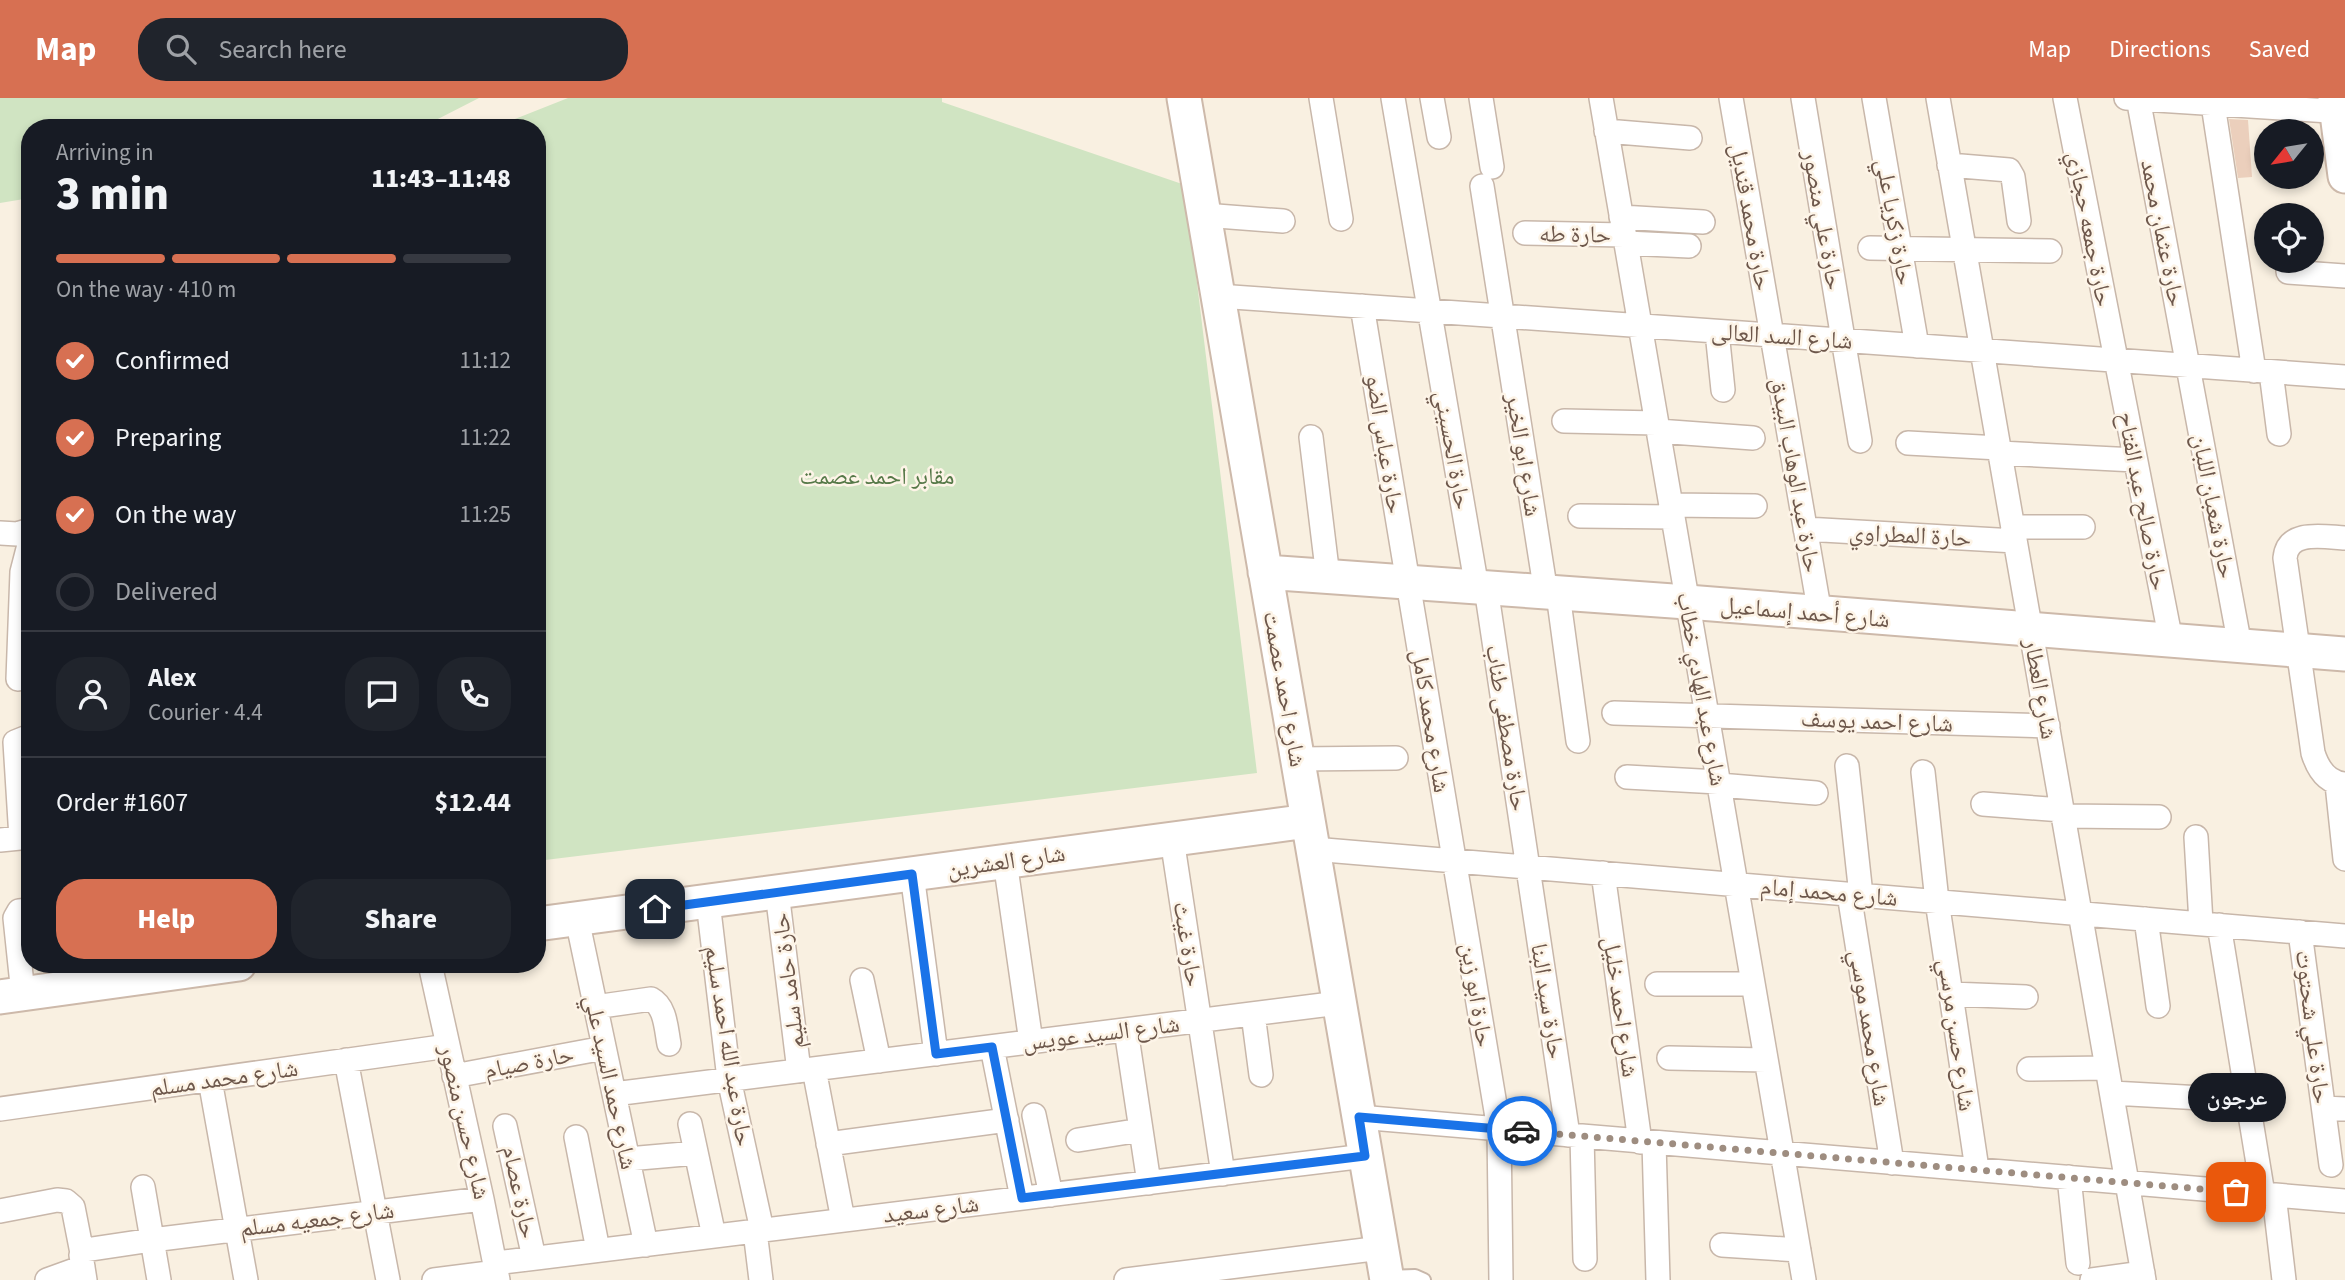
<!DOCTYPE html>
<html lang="en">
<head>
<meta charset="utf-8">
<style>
	:root { --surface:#171b24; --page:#20242c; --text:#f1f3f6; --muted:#9ea1a6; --line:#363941; --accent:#d77052 }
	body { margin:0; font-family:"Source Sans 3","Noto Naskh Arabic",sans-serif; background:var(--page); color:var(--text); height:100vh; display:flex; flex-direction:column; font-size:26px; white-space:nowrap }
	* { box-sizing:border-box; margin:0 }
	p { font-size:23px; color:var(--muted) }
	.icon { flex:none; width:38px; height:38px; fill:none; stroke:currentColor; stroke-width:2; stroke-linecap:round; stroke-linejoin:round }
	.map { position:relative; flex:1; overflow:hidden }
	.panel { position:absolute; left:21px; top:21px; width:525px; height:854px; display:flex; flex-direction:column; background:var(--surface); border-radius:28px; box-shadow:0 4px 10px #0003 }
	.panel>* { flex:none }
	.needle { width:46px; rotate:240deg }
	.tools { position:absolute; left:2254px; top:21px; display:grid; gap:14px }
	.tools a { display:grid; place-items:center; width:70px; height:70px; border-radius:50%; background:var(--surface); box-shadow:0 4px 10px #0003; font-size:35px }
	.pin { position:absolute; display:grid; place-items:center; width:60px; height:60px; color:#fff; margin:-30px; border-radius:14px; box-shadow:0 4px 10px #0006 }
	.courier { position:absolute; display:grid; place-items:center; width:70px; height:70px; margin:-35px; border:5px solid #1a73e8; border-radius:50%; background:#fff; color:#222; box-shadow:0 2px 9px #0007 }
	.bubble { position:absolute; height:49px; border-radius:24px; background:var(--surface); box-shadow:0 4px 10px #0003; font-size:23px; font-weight:800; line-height:49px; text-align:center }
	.headline em { font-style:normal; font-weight:800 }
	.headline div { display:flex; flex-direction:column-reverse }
	.headline { display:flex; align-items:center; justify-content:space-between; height:119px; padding:0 35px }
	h1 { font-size:46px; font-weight:800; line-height:52px }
	.bar { display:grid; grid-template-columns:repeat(4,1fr); gap:10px 7px; align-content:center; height:84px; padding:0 35px }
	.bar i { height:9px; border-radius:5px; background:var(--line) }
	.bar .selected { background:var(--accent) }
	.bar p { grid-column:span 4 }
	.line { display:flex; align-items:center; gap:18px; padding:0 35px; border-top:2px solid var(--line) }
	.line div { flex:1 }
	.round { display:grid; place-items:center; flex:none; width:74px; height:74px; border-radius:28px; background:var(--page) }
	ol { padding:0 35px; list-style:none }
	li { display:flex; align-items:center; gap:21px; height:77px }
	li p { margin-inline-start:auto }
	li .icon { padding:7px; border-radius:50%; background:var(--accent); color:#fff; stroke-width:4 }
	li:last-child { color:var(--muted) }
	li i { width:38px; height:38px; border:4px solid var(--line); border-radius:50% }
	.button { display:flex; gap:14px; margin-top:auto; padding:14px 35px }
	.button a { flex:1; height:80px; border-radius:28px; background:var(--accent); color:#fff; font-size:28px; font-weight:800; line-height:80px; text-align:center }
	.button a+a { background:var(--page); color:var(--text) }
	header { display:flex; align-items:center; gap:42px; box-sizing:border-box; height:98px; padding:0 35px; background:var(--accent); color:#fff }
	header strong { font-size:33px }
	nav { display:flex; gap:38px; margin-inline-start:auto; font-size:24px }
	.search { width:490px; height:63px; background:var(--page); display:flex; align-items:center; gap:18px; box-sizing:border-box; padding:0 24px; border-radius:28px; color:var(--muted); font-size:26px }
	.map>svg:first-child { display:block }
	.green { fill:#d0e4c2 }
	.building { fill:#ebcfbc }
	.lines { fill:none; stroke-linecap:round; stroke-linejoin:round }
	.lane-casing { stroke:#c8b7aa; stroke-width:16 }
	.street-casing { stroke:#c8b7aa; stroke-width:26 }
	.secondary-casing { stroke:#cdb9aa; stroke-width:37 }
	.lane { stroke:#fff; stroke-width:12 }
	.street { stroke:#fff; stroke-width:23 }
	.secondary { stroke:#fff; stroke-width:33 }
	.done { stroke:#9e8d80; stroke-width:7; stroke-dasharray:0 12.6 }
	.route { stroke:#1a73e8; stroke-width:9 }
	.labels { text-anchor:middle; stroke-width:5; stroke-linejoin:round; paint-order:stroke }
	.street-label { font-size:24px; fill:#6d574b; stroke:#fdf4e7 }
	.park-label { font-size:24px; fill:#557847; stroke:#fdf4e7 }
</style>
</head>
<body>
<header>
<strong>Map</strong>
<div class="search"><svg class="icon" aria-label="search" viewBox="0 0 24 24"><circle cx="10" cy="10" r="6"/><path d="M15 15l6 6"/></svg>Search here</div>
<nav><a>Map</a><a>Directions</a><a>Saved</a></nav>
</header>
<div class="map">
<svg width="2345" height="1182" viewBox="0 0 2345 1182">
	<rect width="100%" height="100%" fill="#f9f0e1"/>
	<path class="green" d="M0 0H479L434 23 405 30H30V100L0 105Z
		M568 0H942V4L1185 87 1257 675 537 763V30H492Z"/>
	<path class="building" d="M2229 21 2248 22 2252 79 2238 80Z"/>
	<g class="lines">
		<defs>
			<path id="lane" d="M1386 1179 1415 1178 1424 1182"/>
			<path id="street" d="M1321 0 1341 121
				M1393 0 1477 490
				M1432 0 1439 39
				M1481 0 1492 69
				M1601 0 1804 1182
				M1731 0 1820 516
				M1803 0 1860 343
				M1874 0 1917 248
				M1938 0 2144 1182
				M2065 0 2171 543
				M2126 0 2345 14
				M2138 0 2240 548
				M2212 0 2254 273
				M1606 33 1690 40
				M1949 67 2009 72 2013 79 2019 123
				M1482 88 1546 495
				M1204 117 1283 123
				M1621 119 1703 124
				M1525 135 1624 137
				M1626 145 1689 148
				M1870 150 2050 153
				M2288 174 2345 178
				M1218 198C1594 224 1969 251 2345 279
				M1362 208 1499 1031 1501 1182
				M1717 234 1723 292
				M2271 274 2279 336
				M1564 323 1656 325
				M1658 333 1753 340
				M1311 339 1328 479
				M1908 345 1999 350
				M2000 355 2135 362
				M1671 407 1755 408
				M1580 418 1673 419
				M2013 429H2083
				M1805 431 2015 443
				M0 435 17 436 30 432
				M2345 440C2324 439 2288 431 2285 460L2313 655C2318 671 2327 685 2345 686
				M1486 490 1568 1037
				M1558 496 1578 643
				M18 581 22 474 30 443
				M1614 615 2048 628
				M1297 661 1396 660
				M1847 668 1861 797
				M1923 674 1937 803 1977 1071
				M1627 679 1718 684
				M2337 686 2345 761
				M1719 687 1816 695
				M1983 706 2062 712
				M2063 718 2159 719
				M2196 739 2201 825
				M21 740 15 644 30 638
				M1172 741 1223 1076
				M0 742 30 739
				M1313 751 2345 838
				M1005 763 1031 944
				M1603 775 1640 1044
				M912 776 936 956
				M777 794 799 973
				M1849 796 1892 1065
				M708 804 729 981 762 1132
				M577 821 646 1147
				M2146 821 2158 908
				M2219 827 2263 1096
				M2300 834 2331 1067
				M430 866 482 1101 498 1182
				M862 882 879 963
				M1657 886H1753
				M23 896 15 820 19 813 30 812
				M1951 896 2026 899
				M595 909 651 901C666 909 666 931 669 946
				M1253 916 1261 977
				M1126 932 1149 1085
				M992 949 1022 1100
				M1669 960 1766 962
				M346 962 388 1182
				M814 971 843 1122
				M2029 971 2107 970
				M454 978 604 950
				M210 982 246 1182
				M2112 995 2202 1000
				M614 996 1339 905
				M2324 1010 2345 1011
				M0 1011 448 948
				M1034 1017 1051 1097
				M1359 1019 2345 1103
				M690 1026 714 1138
				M505 1028 534 1160
				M1582 1038 1585 1161
				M576 1039 598 1152
				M1078 1042 1141 1032
				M1654 1045 1658 1182
				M828 1046 1007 1022
				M628 1061 696 1055
				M2069 1079 2078 1165
				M143 1089 159 1182
				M2274 1097 2284 1182
				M0 1113 57 1102 66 1103 73 1109 82 1155
				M755 1133 761 1182
				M1722 1147 1799 1152
				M496 1165 1365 1058
				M47 1182 83 1169
				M85 1182 81 1157 85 1152 152 1142 482 1101
				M434 1182 497 1174
				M1126 1182 1381 1150
				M2092 1182 2143 1175"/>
			<path id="secondary" d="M1184 0 1387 1182
				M2335 0 2345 78
				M1265 474 1687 504 2345 556
				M537 826 1308 723
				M0 899 239 866"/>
		</defs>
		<use href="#lane" class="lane-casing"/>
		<use href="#street" class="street-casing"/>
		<use href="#secondary" class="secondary-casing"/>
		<use href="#lane" class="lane"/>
		<use href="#street" class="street"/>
		<use href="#secondary" class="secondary"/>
	</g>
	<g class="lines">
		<path class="done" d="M1522 1033 2236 1094"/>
		<path class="route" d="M655 811 912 776 936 956 992 949 1022 1100 1365 1058 1359 1019 1522 1033"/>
	</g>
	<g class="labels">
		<g class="street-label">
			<text transform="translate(1751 119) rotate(80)" y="8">حارة محمد قنديل</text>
			<text transform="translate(1823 122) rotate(80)" y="8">حارة علي منصور</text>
			<text transform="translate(1895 124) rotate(80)" y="8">حارة زكريا علي</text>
			<text transform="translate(2090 131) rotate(79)" y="8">حارة جمعه حجازي</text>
			<text transform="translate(2163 135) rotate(79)" y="8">حارة عثمان محمد</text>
			<text transform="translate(1575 136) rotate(1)" y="8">حارة طه</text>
			<text transform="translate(1782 238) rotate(4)" y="8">شارع السد العالى</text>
			<text transform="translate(1385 346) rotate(81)" y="8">حارة عباس الضو</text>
			<text transform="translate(1453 352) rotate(80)" y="8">حارة الحسيني</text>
			<text transform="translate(1524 357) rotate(81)" y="8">شارع ابو الخير</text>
			<text transform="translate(1796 377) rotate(80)" y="8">حارة عبد الوهاب البيدق</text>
			<text transform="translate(2143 403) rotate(79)" y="8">حارة صالح عبد الفتاح</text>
			<text transform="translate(2214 408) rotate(79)" y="8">حارة شعبان اللبان</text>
			<text transform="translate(1910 437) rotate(3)" y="8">حارة المطراوي</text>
			<text transform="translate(1805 514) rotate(5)" y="8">شارع أحمد إسماعيل</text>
			<text transform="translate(1285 591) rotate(80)" y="8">شارع احمد عصمت</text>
			<text transform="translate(1702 591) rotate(80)" y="8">شارع عبد الهادي خطاب</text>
			<text transform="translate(2041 591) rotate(80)" y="8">شارع العطار</text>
			<text transform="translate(1431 623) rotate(81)" y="8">شارع محمد كامل</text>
			<text transform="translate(1877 623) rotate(2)" y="8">شارع احمد يوسف</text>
			<text transform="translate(1507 630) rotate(81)" y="8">حارة مصطفى طناب</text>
			<text transform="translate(1006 763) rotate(-8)" y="8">شارع العشرين</text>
			<text transform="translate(1829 794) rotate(5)" y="8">شارع محمد إمام</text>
			<text transform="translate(1188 846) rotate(81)" y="8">حارة غيث</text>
			<text transform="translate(788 883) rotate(-97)" y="8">حارة حامد سليم</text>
			<text transform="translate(1477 897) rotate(81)" y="8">حارة ابو زين</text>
			<text transform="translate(1548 903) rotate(81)" y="8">حارة سيد البنا</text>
			<text transform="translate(1621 909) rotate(82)" y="8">شارع احمد خليل</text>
			<text transform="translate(2313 929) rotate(83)" y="8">حارة علي شحتوت</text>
			<text transform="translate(1870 930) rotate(81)" y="8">شارع محمد موسي</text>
			<text transform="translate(1101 935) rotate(-7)" y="8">شارع السيد عويس</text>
			<text transform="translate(1957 937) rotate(82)" y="8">شارع حسن مرسي</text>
			<text transform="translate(729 948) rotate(81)" y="8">حارة عبد الله احمد سليم</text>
			<text transform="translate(529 964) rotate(-11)" y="8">حارة صيام</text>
			<text transform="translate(224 980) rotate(-8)" y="8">شارع محمد مسلم</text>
			<text transform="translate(611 984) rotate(78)" y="8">شارع حمد السيد علي</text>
			<text transform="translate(465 1024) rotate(77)" y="8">شارع حسن منصور</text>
			<text transform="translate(520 1094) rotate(78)" y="8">حارة عصام</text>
			<text transform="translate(931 1111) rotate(-7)" y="8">شارع سعيد</text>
			<text transform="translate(317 1121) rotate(-7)" y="8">شارع جمعيه مسلم</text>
		</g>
		<g class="park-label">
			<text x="877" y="386">مقابر احمد عصمت</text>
		</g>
	</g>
</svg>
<div class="tools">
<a><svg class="needle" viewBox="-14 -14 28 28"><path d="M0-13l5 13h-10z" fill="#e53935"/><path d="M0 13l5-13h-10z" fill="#9ea1a6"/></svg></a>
<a><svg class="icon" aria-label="locate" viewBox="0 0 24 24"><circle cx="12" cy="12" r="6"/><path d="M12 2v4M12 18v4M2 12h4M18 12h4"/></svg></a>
</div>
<div class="pin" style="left:2236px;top:1094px;background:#ea580c"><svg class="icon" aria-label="bag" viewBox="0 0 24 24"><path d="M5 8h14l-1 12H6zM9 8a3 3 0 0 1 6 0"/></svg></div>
<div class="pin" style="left:655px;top:811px;background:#1f2937"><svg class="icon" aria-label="home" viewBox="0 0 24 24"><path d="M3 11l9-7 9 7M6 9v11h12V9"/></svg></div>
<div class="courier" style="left:1522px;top:1033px"><svg class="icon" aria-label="car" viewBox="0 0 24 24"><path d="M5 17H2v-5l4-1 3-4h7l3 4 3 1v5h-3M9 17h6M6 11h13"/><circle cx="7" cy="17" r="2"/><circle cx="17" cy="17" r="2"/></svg></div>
<div class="bubble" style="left:2188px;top:975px;width:98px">عرجون</div>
<section class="panel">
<div class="headline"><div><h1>3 min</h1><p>Arriving in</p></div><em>11:43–11:48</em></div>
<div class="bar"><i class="selected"></i><i class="selected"></i><i class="selected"></i><i></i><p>On the way · 410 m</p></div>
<ol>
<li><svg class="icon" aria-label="check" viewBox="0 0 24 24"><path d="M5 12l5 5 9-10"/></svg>Confirmed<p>11:12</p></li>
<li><svg class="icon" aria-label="check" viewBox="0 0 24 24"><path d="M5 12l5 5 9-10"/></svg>Preparing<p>11:22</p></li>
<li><svg class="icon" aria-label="check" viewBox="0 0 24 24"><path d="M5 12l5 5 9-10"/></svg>On the way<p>11:25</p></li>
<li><i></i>Delivered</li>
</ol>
<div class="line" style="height:126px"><a class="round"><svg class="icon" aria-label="person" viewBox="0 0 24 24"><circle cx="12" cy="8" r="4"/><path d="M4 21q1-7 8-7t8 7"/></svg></a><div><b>Alex</b><p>Courier · 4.4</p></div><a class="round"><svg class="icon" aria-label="chat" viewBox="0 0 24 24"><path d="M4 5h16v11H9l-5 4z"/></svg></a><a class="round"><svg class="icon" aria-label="phone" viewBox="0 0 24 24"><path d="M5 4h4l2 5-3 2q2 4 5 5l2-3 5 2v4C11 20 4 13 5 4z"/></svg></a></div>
<div class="line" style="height:91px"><div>Order #1607</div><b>$12.44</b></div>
<div class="button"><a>Help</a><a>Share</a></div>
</section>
</div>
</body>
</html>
